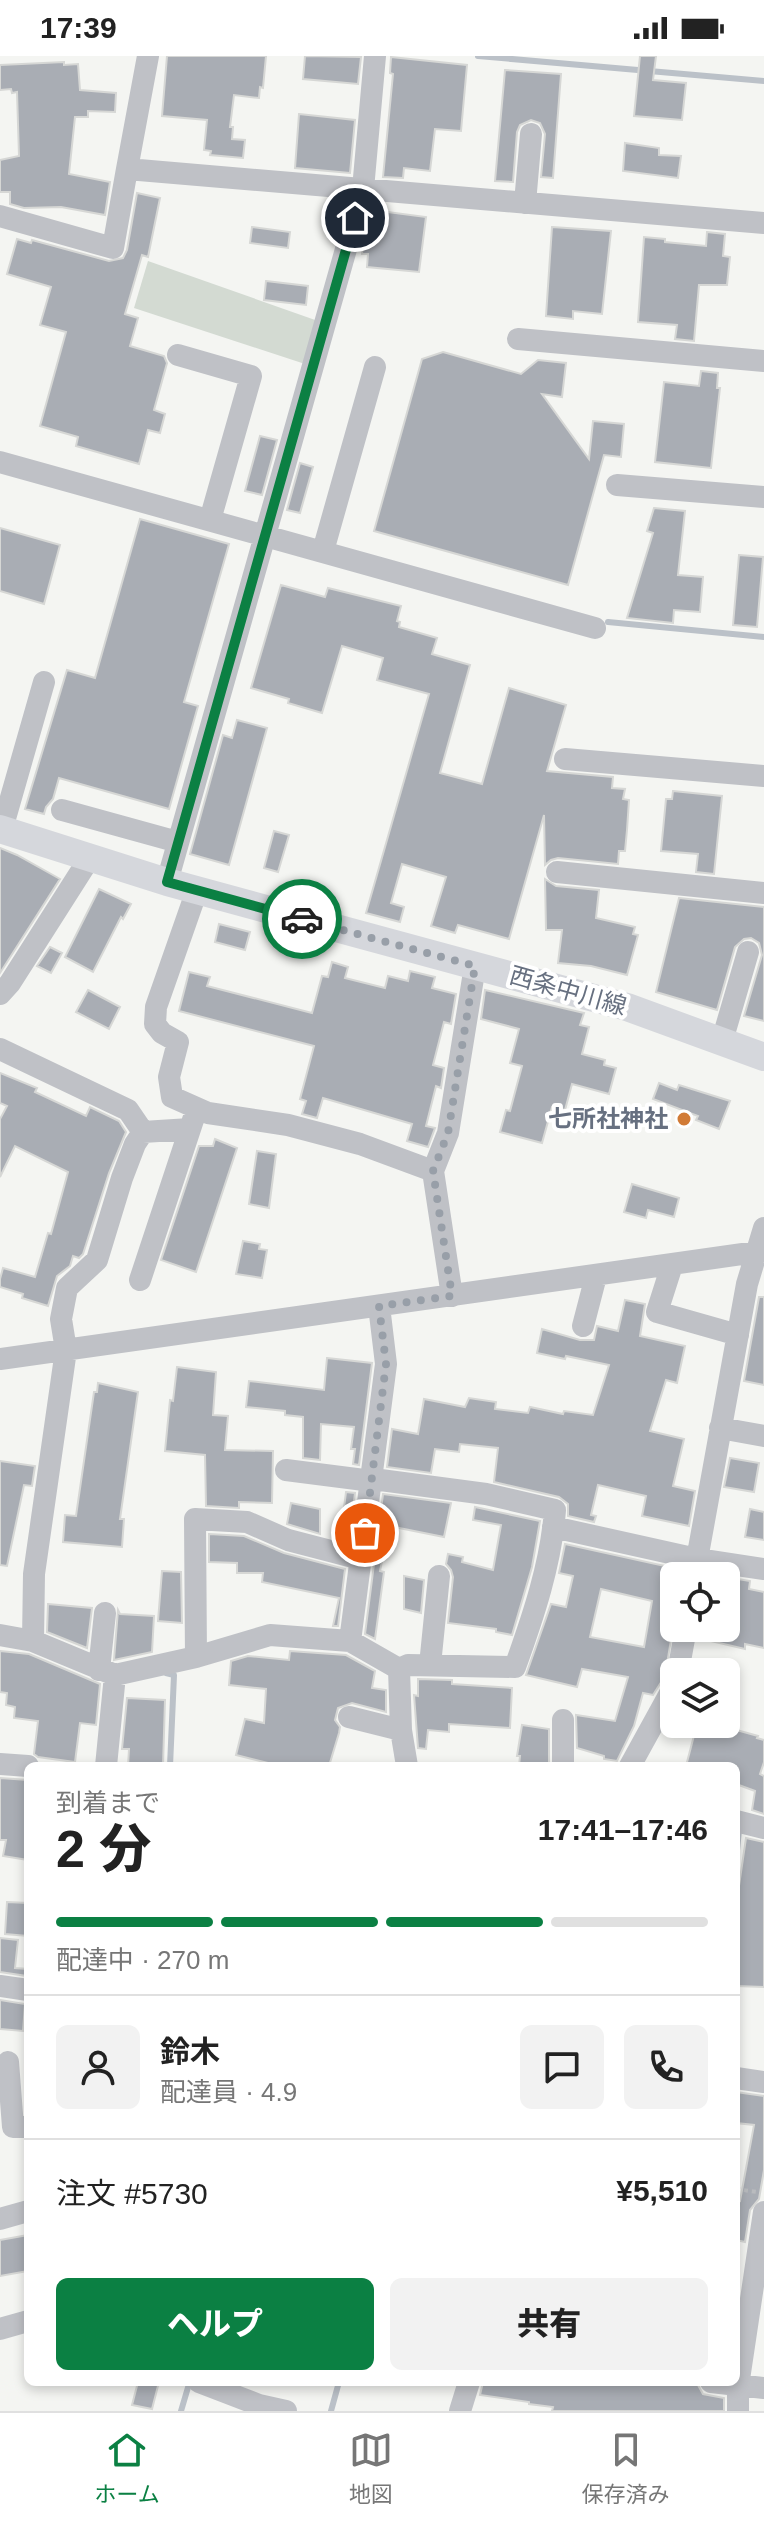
<!DOCTYPE html>
<html lang="ja">
<head>
<meta charset="utf-8">
<style>
	:root { --surface:#fff; --page:#f2f2f2; --text:#222; --muted:#767676; --line:#e0e0e0; --accent:#0b8043 }
	body { margin:0; font-family:Helvetica,"Noto Sans JP",sans-serif; background:var(--page); color:var(--text); height:100vh; display:flex; flex-direction:column; font-size:30px; white-space:nowrap }
	* { box-sizing:border-box; margin:0 }
	p { font-size:26px; color:var(--muted) }
	.icon { flex:none; width:44px; height:44px; fill:none; stroke:currentColor; stroke-width:2; stroke-linecap:round; stroke-linejoin:round }
	.map { position:relative; flex:1; overflow:hidden }
	.side { position:absolute; left:24px; top:1706px; width:716px; height:624px; display:flex; flex-direction:column; background:var(--surface); border-radius:12px; box-shadow:0 4px 12px #0003 }
	.side>* { flex:none }
	.buttons { position:absolute; left:660px; top:1506px; display:grid; gap:16px }
	.buttons a { display:grid; place-items:center; width:80px; height:80px; border-radius:12px; background:var(--surface); box-shadow:0 4px 12px #0003; font-size:40px }
	.pin { position:absolute; display:grid; place-items:center; width:68px; height:68px; color:#fff; margin:-34px; border:4px solid #fff; border-radius:50%; box-shadow:0 2px 8px #0007 }
	.courier { position:absolute; display:grid; place-items:center; width:80px; height:80px; margin:-40px; border:6px solid #0b8043; border-radius:50%; background:#fff; color:#222; box-shadow:0 2px 10px #0007 }
	.head em { font-style:normal; font-weight:800 }
	.head div { display:flex; flex-direction:column-reverse }
	.head { display:flex; align-items:center; justify-content:space-between; height:136px; padding:0 32px }
	h1 { font-size:52px; font-weight:800; line-height:60px }
	.bar { display:grid; grid-template-columns:repeat(4,1fr); gap:12px 8px; align-content:center; height:96px; padding:0 32px }
	.bar i { height:10px; border-radius:6px; background:var(--line) }
	.bar .active { background:var(--accent) }
	.bar p { grid-column:span 4 }
	.line { display:flex; align-items:center; gap:20px; padding:0 32px; border-top:2px solid var(--line) }
	.line div { flex:1 }
	.round { display:grid; place-items:center; flex:none; width:84px; height:84px; border-radius:12px; background:var(--page) }
	.cta { display:flex; gap:16px; margin-top:auto; padding:16px 32px }
	.cta a { flex:1; height:92px; border-radius:12px; background:var(--accent); color:#fff; font-size:32px; font-weight:800; line-height:92px; text-align:center }
	.cta a+a { background:var(--page); color:var(--text) }
	.status { display:flex; justify-content:space-between; align-items:center; height:56px; padding:0 40px; background:var(--surface); direction:ltr }
	.status svg { height:22px; fill:currentColor }
	.tabs { display:flex; justify-content:space-around; align-items:center; height:112px; border-top:2px solid var(--line); background:var(--surface); font-size:22px; color:var(--muted) }
	.tabs a { display:grid; justify-items:center; gap:4px }
	.tabs .active { color:var(--accent) }
	.map>svg:first-child { display:block }
	.green { fill:#d3dad2 }
	.lines { fill:none; stroke-linecap:round; stroke-linejoin:round }
	.stream { stroke:#bbc1c8; stroke-width:6 }
	.building { fill:#a9adb4; stroke:#d6d7d5; stroke-width:2; fill-rule:evenodd }
	.path { stroke:#b9bbbe; stroke-width:4; stroke-dasharray:4 4; stroke-linecap:butt }
	.minor { stroke:#bfc1c6; stroke-width:22 }
	.major { stroke:#d5d7dc; stroke-width:28 }
	.done { stroke:#989fa8; stroke-width:8; stroke-dasharray:0 14.4 }
	.route { stroke:#0b8043; stroke-width:10 }
	.poi-dot { fill:#d17b36; stroke:#fff; stroke-width:3 }
	.labels { text-anchor:middle; stroke-width:8; stroke-linejoin:round; paint-order:stroke }
	.street-label { font-size:24px; fill:#677080; stroke:#fff }
	.poi-label { font-size:24px; font-weight:bold; fill:#677080; stroke:#fff; text-anchor:end }
</style>
</head>
<body>
<div class="status"><b>17:39</b><svg viewBox="0 0 49 12"><path d="M0 12V9h3v3zM5 12V6h3v6zM10 12V3h3v9zM15 12V0h3v12zM26 1h20v11H26zM47 4h2v5h-2z"/></svg></div>
<div class="map">
<svg width="764" height="2355" viewBox="0 0 764 2355">
	<rect width="100%" height="100%" fill="#f4f5f2"/>
	<path class="green" d="M148 205 318 265 305 308 134 252Z"/>
	<g class="lines">
		<path class="stream" d="M478 0 764 25
			M608 566 764 581
			M166 1617 174 1619 170 1710
			M736 1805 739 1774
			M181 2355 189 2328
			M331 2355 339 2326"/>
	</g>
	<path class="building" d="M167 0H266L263 32 260 31 259 42 234 39 230 71H233L232 83 245 84 243 102 210 99 211 95 204 94 207 64 162 60Z
		M305 0 361 1 358 28 303 23Z
		M640 0H656L653 24 686 27 682 64 634 60Z
		M391 1 467 9 461 75 435 73 430 115 404 112 403 122 383 121 393 18 390 17Z
		M64 6V9L78 8 80 34 116 37 115 56 88 55V61H75L69 118 110 126 105 159 61 151 24 152 10 148V136H0V104L19 100 17 36 12 37 11 33 0 34V9Z
		M505 14 561 18 553 122 541 121 545 78 540 67 531 64 520 69 517 76 513 126 495 125Z
		M299 58 355 64 350 117 295 112Z
		M625 87 659 92V99L681 100 678 122 623 115Z
		M137 137 160 142 148 201 142 199 125 258 138 262 130 290 164 300 167 307 154 354 165 358 160 377 148 374 139 408 76 390 78 381 40 370 66 276 40 269 51 231 7 218 17 183 31 187 32 184 109 205 123 202 127 194Z
		M380 155 426 161 419 216 367 211 368 198H362L364 180 366 175 371 176V171L378 172Z
		M252 171 290 176 288 192 250 187Z
		M552 171 611 175 602 258 573 255V263L546 260Z
		M707 176 725 178 723 200 730 201 727 229H699L694 285 675 283 677 269 638 266 644 181 665 183V186L706 190Z
		M266 225 308 230 306 249 264 244Z
		M443 296 521 318 538 304 566 307 562 341 542 338 589 403 593 365 624 368 621 401 604 399 568 529 374 475 422 303Z
		M701 315 718 317 717 332H720L711 412 655 406 664 326 699 330Z
		M260 380 277 384 262 439 245 435Z
		M300 407 313 411 300 457 287 454Z
		M654 452 685 455 678 519 703 521 700 556 674 554 673 567 627 562 653 477 647 475Z
		M140 463 229 488 184 646 198 650 169 753 59 722 53 743 46 751 44 758 25 753 67 614 95 622Z
		M0 472 60 489 44 548 0 535Z
		M739 499 763 501 757 571 733 569Z
		M281 529 325 541 328 532 401 550 397 565 400 566 399 571 437 582 432 598 470 609 440 717 482 728 509 632 566 649 547 715 613 721 612 732 625 733 623 743 629 744 627 774 625 795H619L618 808 558 802 551 804 545 809 544 759 509 883 458 869 455 877 431 870 446 821 402 808 391 847 404 851 400 866 366 857 429 638 377 624 383 602 342 590 322 657 288 647 289 643 251 632Z
		M237 664 267 672 229 809 190 798 223 679 232 682Z
		M673 735 722 740 714 818 696 816 698 798 661 795 666 743H672Z
		M274 775 289 779 278 816 264 812Z
		M0 792 17 799 60 823 0 917Z
		M545 823 556 830 599 834 596 862 635 871 633 878 638 879 627 919 591 910 558 907 562 874H546Z
		M99 833 131 848 123 863 121 861 93 916 65 901Z
		M679 842 764 851V965L744 960 762 899 759 887 751 882 744 883 735 891 717 954 656 936Z
		M219 868 250 876 245 894 215 886Z
		M50 891 62 897 51 917 37 910Z
		M332 906 348 911 345 922 385 932 388 920 408 925 410 915 435 921 432 932 456 938 451 968 444 966 433 1009 444 1012 441 1032 436 1030 426 1070 435 1072 428 1091 407 1085 412 1068 323 1042 317 1062 302 1058 306 1045 300 1043 314 990 179 955 189 916 210 921 207 930 312 957 322 920 328 921Z
		M88 934 120 951 109 973 76 956Z
		M485 934 584 957 580 969 589 971 582 998 605 1004 604 1009 616 1012 609 1038 572 1028 565 1054 552 1051 542 1087 500 1076 506 1054 510 1055 522 1010 510 1007 519 973 481 963Z
		M0 1017 37 1032 35 1036 86 1060 90 1051 119 1065 126 1076 109 1117 83 1198 79 1202 73 1200 70 1210 57 1220 48 1250 22 1242 23 1238 0 1231V1223L3 1212 35 1221 48 1177 51 1178 68 1116 15 1090 0 1121V1063L7 1050 0 1047Z
		M659 1027 677 1034 679 1029 730 1045 719 1073 696 1064 698 1060 653 1043Z
		M215 1083 237 1092 196 1216 161 1204 199 1090H213Z
		M257 1095 276 1098 269 1152 249 1148Z
		M632 1128 679 1142 674 1161 648 1154 646 1162 624 1156Z
		M243 1185 260 1188 259 1193 267 1194 262 1222 236 1218Z
		M759 1241H764V1329L744 1325Z
		M625 1244 645 1248 640 1280 685 1290 677 1327 666 1324 650 1375 684 1383 673 1430 695 1435 689 1470 642 1460 646 1440 598 1429 591 1459 596 1460 594 1466 568 1460V1448L559 1441 494 1426 498 1392 460 1388 459 1396 435 1393 431 1417 387 1411 392 1373 418 1378 424 1343 465 1351 469 1342 496 1346 495 1353 528 1357 530 1351 563 1358 564 1355 593 1359 609 1309 566 1300 565 1303 537 1297 542 1273 580 1284H594L597 1270 618 1275Z
		M327 1302 372 1307 359 1409 353 1408 355 1393H351L354 1371 321 1368 320 1404 303 1402V1361L285 1359V1355L246 1351 249 1325 324 1334Z
		M177 1311 216 1316 213 1359 228 1360 225 1394 273 1395 272 1447 239 1446V1452L206 1450 205 1399 165 1395 170 1344 173 1345Z
		M98 1327 138 1336 120 1463H124L122 1491 63 1486 65 1459 76 1460 94 1336H97Z
		M730 1402 759 1407 754 1436 724 1431Z
		M0 1405 35 1410 32 1430 24 1429 7 1510 0 1509Z
		M346 1436 355 1437 349 1485 340 1483Z
		M383 1438 451 1447 444 1481 389 1470 380 1515 384 1516 375 1583 365 1578Z
		M291 1447 320 1453V1478L287 1468Z
		M475 1451 540 1465 532 1511 512 1579 496 1576V1573L448 1567 453 1521 451 1514 446 1508 448 1498 463 1501 462 1506 493 1514 501 1469 473 1464Z
		M750 1453 764 1456V1484L745 1481Z
		M209 1478 244 1480 284 1497 345 1513 338 1570H333L339 1542 262 1526 263 1517H237V1507L209 1506Z
		M565 1488 674 1512V1566L665 1620 653 1639 643 1637 634 1670 617 1705 604 1703V1700L577 1692 576 1659 615 1665 628 1621 582 1613 577 1631 526 1619 551 1548 566 1551 573 1520 559 1517ZM601 1533 652 1545 644 1591 590 1581Z
		M162 1515 181 1516 182 1567 158 1565Z
		M404 1520 424 1524 421 1557 404 1553Z
		M726 1521 750 1525 749 1533 764 1536V1592L745 1588V1593L698 1582 700 1572H726Z
		M48 1548 92 1552 87 1592 47 1576Z
		M118 1554 120 1558 154 1560 152 1596 114 1604Z
		M0 1595 29 1598 100 1628 96 1669 80 1667 75 1706 38 1701 34 1698 38 1665 14 1662 15 1651 6 1649 7 1637 0 1636Z
		M290 1595 346 1599 375 1615 372 1632 386 1634V1656L352 1647 338 1652 335 1664 340 1671 339 1677 329 1710H280L236 1699 245 1663 264 1667 266 1633 229 1629 231 1605 248 1600 289 1604Z
		M418 1623 452 1624V1628L512 1632 510 1672 449 1668V1676L428 1674 426 1693 418 1692 414 1639 418 1640Z
		M127 1642 165 1644 163 1710H128L129 1693H122Z
		M697 1668H715L758 1680 757 1682 764 1684V1706L760 1718 764 1720V1758L752 1754 755 1735 736 1728V1710H686Z
		M522 1669 549 1673V1710H519L520 1700H517Z
		M0 1722 28 1724V1804L3 1800 6 1784H0Z
		M746 1782 764 1786V1931L736 1930V1850Z
		M7 1846 28 1847V1880L5 1878Z
		M0 1882 18 1884 15 1912 28 1913 27 1920 0 1916Z
		M0 1944 25 1948 23 1975 0 1973Z
		M736 2036 764 2040V2114L759 2143 750 2154 745 2186 736 2184V2144L740 2145 754 2069 736 2067Z
		M28 2179V2215L0 2220V2184Z
		M138 2326H159L152 2353 132 2349Z
		M483 2326H678L698 2329 703 2338 724 2342V2355H552L553 2351 529 2348V2346L480 2339Z"/>
	<g class="lines">
		<path class="path" d="M736 2133 757 2136"/>
		<path class="minor" d="M148 0 127 113 764 167
			M525 147 531 78
			M0 160 113 192 127 113
			M518 283 764 305
			M178 299 251 320 210 464
			M0 406 595 572
			M617 429 764 441
			M323 495 375 311
			M565 703 764 720
			M62 754 178 786
			M2 773 44 626
			M557 816 764 837
			M167 826 363 133 375 0
			M197 834 156 951 155 968 162 977 178 986 169 1021 172 1041 208 1057 288 1069 360 1088 433 1115
			M0 938 10 927 89 803
			M722 985 748 896
			M0 993 128 1054 143 1076 135 1088 122 1122 97 1204 67 1232 61 1263 66 1294 34 1518 33 1585
			M143 1076 190 1073 194 1061
			M672 1209 657 1256 738 1279
			M140 1224 190 1073
			M452 1240 433 1115 448 1077 475 910
			M583 1270 596 1220
			M0 1303 764 1195
			M720 1372 764 1380
			M286 1414 372 1425
			M373 1423 486 1438 555 1454C551 1508 533 1561 515 1611L408 1609 399 1613
			M553 1471 697 1503 764 1513
			M694 1520 747 1228 764 1172
			M0 1579 33 1585 115 1619 196 1601 270 1579 350 1585 399 1613 401 1674 407 1710
			M350 1585 386 1308 379 1250
			M196 1601 195 1463 247 1466 288 1484 361 1503
			M430 1609 439 1520
			M99 1614 105 1557
			M678 1616 686 1572
			M349 1661 401 1674
			M0 1708 28 1710
			M106 1710 115 1619
			M563 1710V1664
			M630 1710 674 1630
			M736 1765 764 1772
			M0 1930 28 1934
			M8 2006 13 2071H28
			M736 2022 764 2026
			M0 2163 28 2155
			M0 2273 28 2265
			M199 2326 259 2349 286 2355
			M711 2326 764 2332
			M460 2355 469 2326
			M738 2355V2330L764 2156"/>
		<path class="major" d="M0 773 167 826 627 951 764 1001"/>
	</g>
	<g class="lines">
		<path class="done" d="M302 863 475 910 448 1077 433 1115 452 1240 379 1250 386 1308 365 1477"/>
		<path class="route" d="M302 863 167 826 355 162"/>
	</g>
	<circle class="poi-dot" cx="684" cy="1063" r="8"/>
	<g class="labels">
		<g class="street-label">
			<text transform="translate(568 935) rotate(16)" y="8">西条中川線</text>
		</g>
		<g class="poi-label">
			<text x="668" y="1071">七所社神社</text>
		</g>
	</g>
</svg>
<div class="buttons">
<a><svg class="icon" aria-label="locate" viewBox="0 0 24 24"><circle cx="12" cy="12" r="6"/><path d="M12 2v4M12 18v4M2 12h4M18 12h4"/></svg></a>
<a><svg class="icon" aria-label="layers" viewBox="0 0 24 24"><path d="M12 4l9 5-9 5-9-5zM3 14l9 5 9-5"/></svg></a>
</div>
<div class="pin" style="left:365px;top:1477px;background:#ea580c"><svg class="icon" aria-label="bag" viewBox="0 0 24 24"><path d="M5 8h14l-1 12H6zM9 8a3 3 0 0 1 6 0"/></svg></div>
<div class="pin" style="left:355px;top:162px;background:#1f2937"><svg class="icon" aria-label="home" viewBox="0 0 24 24"><path d="M3 11l9-7 9 7M6 9v11h12V9"/></svg></div>
<div class="courier" style="left:302px;top:863px"><svg class="icon" aria-label="car" viewBox="0 0 24 24"><path d="M5 17H2v-5l4-1 3-4h7l3 4 3 1v5h-3M9 17h6M6 11h13"/><circle cx="7" cy="17" r="2"/><circle cx="17" cy="17" r="2"/></svg></div>
<section class="side">
<div class="head"><div><h1>2 分</h1><p>到着まで</p></div><em>17:41–17:46</em></div>
<div class="bar"><i class="active"></i><i class="active"></i><i class="active"></i><i></i><p>配達中 · 270 m</p></div>
<div class="line" style="height:144px"><a class="round"><svg class="icon" aria-label="person" viewBox="0 0 24 24"><circle cx="12" cy="8" r="4"/><path d="M4 21q1-7 8-7t8 7"/></svg></a><div><b>鈴木</b><p>配達員 · 4.9</p></div><a class="round"><svg class="icon" aria-label="chat" viewBox="0 0 24 24"><path d="M4 5h16v11H9l-5 4z"/></svg></a><a class="round"><svg class="icon" aria-label="phone" viewBox="0 0 24 24"><path d="M5 4h4l2 5-3 2q2 4 5 5l2-3 5 2v4C11 20 4 13 5 4z"/></svg></a></div>
<div class="line" style="height:104px"><div>注文 #5730</div><b>¥5,510</b></div>
<div class="cta"><a>ヘルプ</a><a>共有</a></div>
</section>
</div>
<nav class="tabs">
<a class="active"><svg class="icon" aria-label="home" viewBox="0 0 24 24"><path d="M3 11l9-7 9 7M6 9v11h12V9"/></svg>ホーム</a>
<a><svg class="icon" aria-label="map" viewBox="0 0 24 24"><path d="M3 6l6-2 6 2 6-2v14l-6 2-6-2-6 2zM9 4v14M15 6v14"/></svg>地図</a>
<a><svg class="icon" aria-label="saved" viewBox="0 0 24 24"><path d="M7 4h10v16l-5-4-5 4z"/></svg>保存済み</a>
</nav>
</body>
</html>
